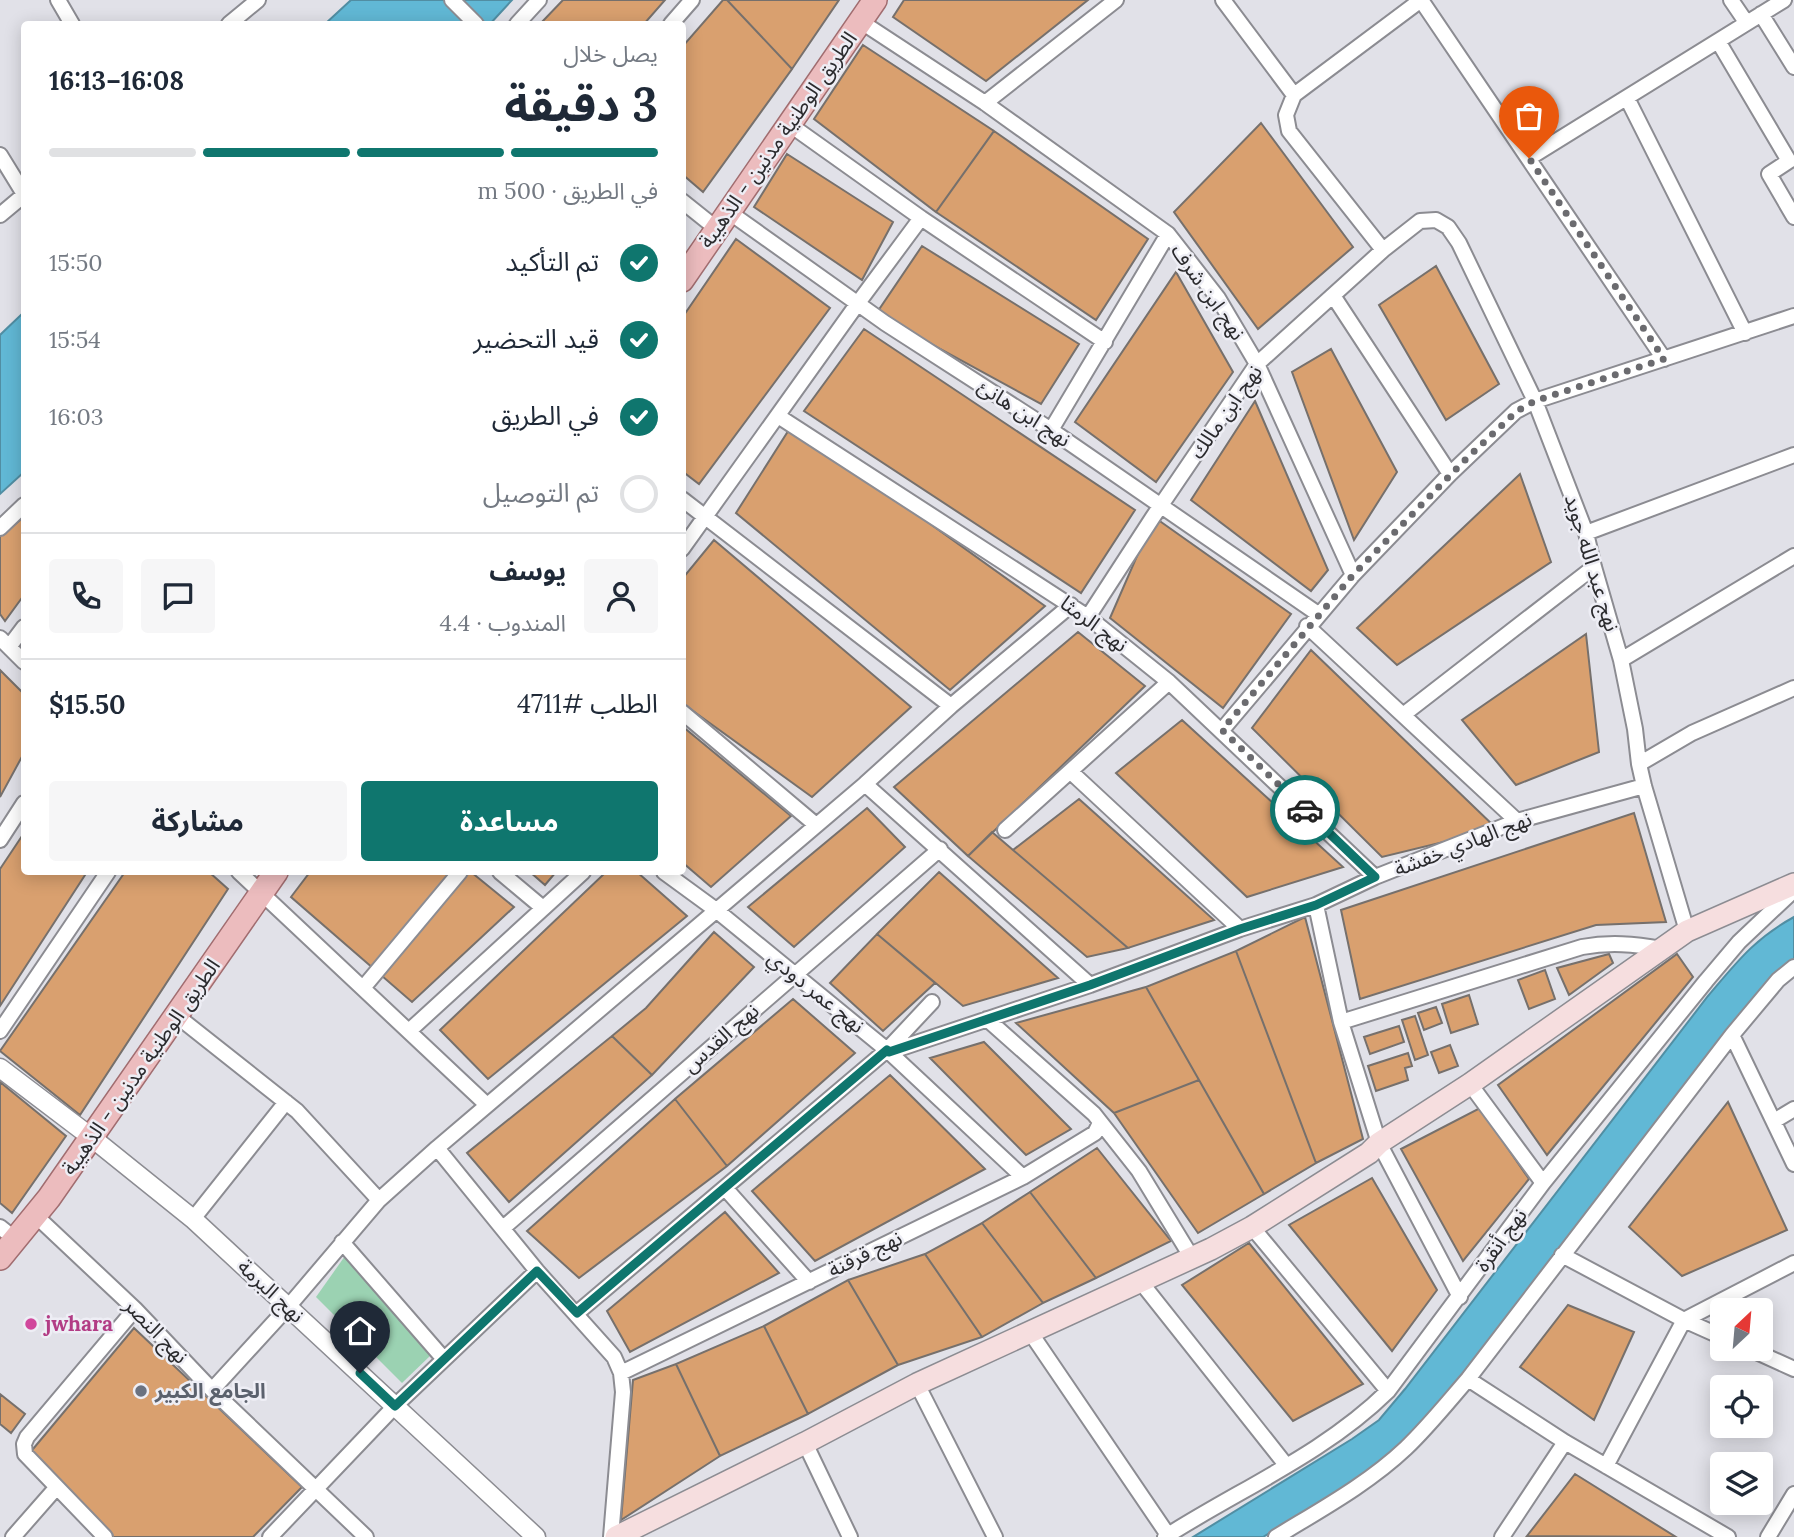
<!DOCTYPE html>
<html lang="ar">
<head>
<meta charset="utf-8">
<style>
	:root { --surface:#fff; --page:#f6f6f7; --text:#1f2937; --muted:#747a83; --line:#e0e1e3; --accent:#0f766e }
	body { margin:0; font-family:Lora,"Noto Sans Arabic",serif; background:var(--page); color:var(--text); direction:rtl; height:100vh; display:flex; flex-direction:column; font-size:26px; white-space:nowrap }
	* { box-sizing:border-box; margin:0 }
	p { font-size:23px; color:var(--muted) }
	.icon { flex:none; width:38px; height:38px; fill:none; stroke:currentColor; stroke-width:2; stroke-linecap:round; stroke-linejoin:round }
	.map { position:relative; flex:1; overflow:hidden; direction:ltr }
	.details { position:absolute; left:21px; top:21px; width:665px; height:854px; display:flex; flex-direction:column; background:var(--surface); border-radius:7px; box-shadow:0 4px 18px #0003; direction:rtl }
	.details>* { flex:none }
	.needle { width:46px; rotate:26deg }
	.controls { position:absolute; left:1710px; top:1298px; display:grid; gap:14px }
	.controls a { display:grid; place-items:center; width:63px; height:63px; border-radius:7px; background:var(--surface); box-shadow:0 4px 18px #0003; font-size:35px }
	.pin { position:absolute; display:grid; place-items:center; width:60px; height:60px; color:#fff; margin:-72px -30px; border-radius:50% 50% 50% 0; rotate:-45deg; box-shadow:0 0 7px #0007 }
	.pin .icon { rotate:45deg }
	.courier { position:absolute; display:grid; place-items:center; width:70px; height:70px; margin:-35px; border:5px solid #0f766e; border-radius:50%; background:#fff; color:#222; box-shadow:0 2px 9px #0007 }
	.summary em { font-style:normal; font-weight:700 }
	.summary div { display:flex; flex-direction:column-reverse }
	.summary { display:flex; align-items:center; justify-content:space-between; height:119px; padding:0 28px }
	h1 { font-size:46px; font-weight:700; line-height:52px }
	.bar { display:grid; grid-template-columns:repeat(4,1fr); gap:10px 7px; align-content:center; height:84px; padding:0 28px }
	.bar i { height:9px; border-radius:5px; background:var(--line) }
	.bar .on { background:var(--accent) }
	.bar p { grid-column:span 4 }
	.line { display:flex; align-items:center; gap:18px; padding:0 28px; border-top:2px solid var(--line) }
	.line div { flex:1 }
	.round { display:grid; place-items:center; flex:none; width:74px; height:74px; border-radius:7px; background:var(--page) }
	ol { padding:0 28px; list-style:none }
	li { display:flex; align-items:center; gap:21px; height:77px }
	li p { margin-inline-start:auto }
	li .icon { padding:7px; border-radius:50%; background:var(--accent); color:#fff; stroke-width:4 }
	li:last-child { color:var(--muted) }
	li i { width:38px; height:38px; border:4px solid var(--line); border-radius:50% }
	.action { display:flex; gap:14px; margin-top:auto; padding:14px 28px }
	.action a { flex:1; height:80px; border-radius:7px; background:var(--accent); color:#fff; font-size:28px; font-weight:700; line-height:80px; text-align:center }
	.action a+a { background:var(--page); color:var(--text) }
	.map>svg:first-child { display:block }
	.green { fill:#9bd2b2 }
	.water { fill:#61b8d5; stroke:#518ea3; stroke-width:2 }
	.building { fill:#d9a06f; stroke:#76706c; stroke-width:2 }
	.lines { fill:none; stroke-linecap:round; stroke-linejoin:round }
	.minor-casing { stroke:#8c8c92; stroke-width:18 }
	.tertiary-casing { stroke:#8c8c92; stroke-width:21 }
	.secondary-casing { stroke:#8c8c92; stroke-width:24 }
	.primary-casing { stroke:#a16d70; stroke-width:26 }
	.minor { stroke:#fff; stroke-width:14 }
	.tertiary { stroke:#fff; stroke-width:18 }
	.secondary { stroke:#f6dedf; stroke-width:21 }
	.primary { stroke:#ecbcbe; stroke-width:23 }
	.done { stroke:#6b6b6f; stroke-width:7; stroke-dasharray:0 12.6 }
	.route { stroke:#0f766e; stroke-width:9 }
	.hotel-dot { fill:#d1479c; stroke:#eeeef5; stroke-width:2.5 }
	.worship-dot { fill:#6b7280; stroke:#eeeef5; stroke-width:2.5 }
	.labels { text-anchor:middle; stroke-width:5; stroke-linejoin:round; paint-order:stroke }
	.street-label { font-size:21px; fill:#2b2b2e; stroke:#eeeef5 }
	.hotel-label { font-size:21px; font-weight:bold; fill:#b23c85; stroke:#eeeef5; text-anchor:start }
	.worship-label { font-size:21px; font-weight:bold; fill:#5b616d; stroke:#eeeef5; text-anchor:start }
</style>
</head>
<body>
<div class="map">
<svg width="1794" height="1537" viewBox="0 0 1794 1537">
	<rect width="100%" height="100%" fill="#e1e1e8"/>
	<path class="green" d="M345 1256 431 1355 402 1383 316 1297Z"/>
	<path class="water" d="M351 0H512L490 24H325Z
		M24 312V472L0 494V335Z
		M1794 917V960L1777 973 1434 1410 1378 1467 1263 1537H1193L1352 1439 1379 1420 1405 1389 1708 996C1737 962 1754 939 1794 917Z"/>
	<path class="building" d="M563 0H665L644 24H540Z
		M723 0H727L792 69 703 192 682 174V47Z
		M727 0H839L792 69Z
		M904 0H1088L986 81 893 17Z
		M863 45 994 131 936 212 814 119Z
		M1261 123 1353 247 1258 329 1174 212Z
		M994 131 1148 239 1096 320 936 212Z
		M787 154 893 222 862 280 754 207Z
		M736 239 830 308 699 484 682 471V318Z
		M922 246 1079 344 1041 404 876 314Z
		M1436 266 1499 384 1446 420 1379 305Z
		M1176 272 1233 372 1156 482 1075 422Z
		M864 329 1135 510 1081 593 804 411Z
		M1331 349 1397 472 1354 540 1292 372Z
		M1255 401 1328 570 1311 591 1191 500Z
		M792 425 1045 606 950 690 736 513Z
		M1520 474 1551 562 1397 665 1357 628Z
		M24 517V595L5 621 0 614V536Z
		M1154 517 1291 614 1223 708 1110 618Z
		M714 540 911 707 812 797 682 703V579Z
		M1078 632 1145 686 968 856 894 787Z
		M1586 634 1599 752 1516 785 1462 720Z
		M1311 650 1497 829 1382 857 1252 728Z
		M0 670 24 694V753L0 797Z
		M1182 720 1343 867 1247 897 1116 773Z
		M682 726 791 816 711 887 682 862Z
		M1079 799 1214 920 1128 948 1013 850Z
		M867 808 905 847 794 947 748 907Z
		M1634 813 1666 922 1596 925 1360 999 1341 910Z
		M992 832 1013 850 1128 948 1087 957 968 856Z
		M24 833V872H87L0 1006V869Z
		M125 872H209L228 889 80 1115 0 1051Z
		M310 872H471L514 907 412 1002 291 897Z
		M530 872H556L545 885Z
		M606 872H637L687 916 488 1079 440 1030Z
		M939 872 1058 978 963 1006 877 934Z
		M1305 917 1363 1139 1316 1163 1236 951Z
		M714 932 754 967 652 1075 612 1036 646 1008Z
		M877 934 935 983 883 1031 830 983Z
		M1236 951 1316 1163 1264 1194 1146 987Z
		M1609 954 1613 963 1569 995 1557 968Z
		M1677 954 1693 977 1547 1155 1498 1085Z
		M1545 970 1555 999 1529 1009 1518 980Z
		M1146 987 1199 1080 1114 1113 1016 1023Z
		M1469 995 1478 1024 1451 1033 1442 1004Z
		M793 999 855 1053 727 1166 675 1099Z
		M1436 1007 1442 1023 1424 1030 1418 1013Z
		M1415 1016 1428 1055 1415 1060 1402 1020Z
		M1399 1026 1404 1042 1370 1054 1364 1037Z
		M612 1036 652 1075 509 1202 467 1153Z
		M984 1042 1071 1129 1026 1155 930 1058Z
		M1450 1045 1458 1066 1439 1073 1431 1052Z
		M1408 1053 1412 1066 1405 1068 1408 1080 1376 1091 1368 1066Z
		M890 1075 985 1169 815 1261 752 1191Z
		M1199 1080 1264 1194 1198 1233 1114 1113Z
		M0 1082 66 1136 12 1213 0 1203Z
		M675 1099 727 1166 579 1278 527 1231Z
		M1728 1102 1787 1230 1682 1276 1629 1227Z
		M1480 1108 1529 1179 1463 1261 1401 1149Z
		M1097 1148 1171 1241 1096 1278 1030 1192Z
		M1372 1178 1437 1290 1392 1351 1289 1225Z
		M1030 1192 1096 1278 1043 1303 982 1223Z
		M725 1212 779 1273 630 1352 607 1311Z
		M982 1223 1043 1303 982 1337 925 1254Z
		M1249 1243 1363 1384 1293 1421 1182 1285Z
		M925 1254 982 1337 898 1365 848 1280Z
		M848 1280 898 1365 808 1414 764 1326Z
		M1568 1305 1634 1332 1594 1420 1520 1367Z
		M764 1326 808 1414 720 1456 676 1364Z
		M134 1328 302 1487 253 1537H113L28 1455Z
		M676 1364 720 1456 621 1520 633 1380Z
		M0 1394 25 1414 11 1433 0 1424Z
		M1575 1474 1676 1537 1527 1536Z"/>
	<g class="lines">
		<defs>
			<path id="minor" d="M58 0 72 24
				M452 0 476 24
				M1223 0 1294 95
				M1421 0 1664 359
				M1731 0 1746 22
				M1761 14 1794 67
				M860 21 985 103 1168 234 1218 298 1257 364 1353 575
				M229 24 258 0
				M517 24 539 0
				M671 24 692 0
				M1718 41 1789 161 1769 174 1794 217
				M1627 98 1745 333
				M985 103 1116 0
				M789 124 921 218 1105 342
				M0 155 24 194
				M1529 158 1784 0
				M682 201 717 229
				M729 212 885 323 1051 430 1318 614
				M0 215 24 195
				M1383 250 1289 131 1286 115 1294 95 1421 0
				M1334 297 1450 474
				M778 416 1088 617 1169 682 1375 877
				M1051 430 1168 234
				M682 499 951 706
				M0 528 24 505
				M1586 533 1794 455
				M682 549 858 303 921 218
				M1088 617 1153 517 1257 364 1383 250 1420 221 1436 220 1448 227 1459 243 1535 401 1586 533 1594 567 1621 660 1635 729 1639 764 1644 786 1687 931
				M1307 626 1517 821
				M0 638 24 662
				M9 647 24 627
				M1621 660 1794 556
				M682 712 816 825
				M1403 715 1594 567
				M1222 730 1353 575 1450 474 1516 411 1535 401 1794 316
				M1639 764 1692 733 1794 688
				M1071 772 1240 929
				M865 784 1090 985
				M1005 830 1169 682
				M0 840 24 803
				M239 872 487 1105
				M500 872 543 908
				M664 872 716 910 887 1050 1023 1177
				M1316 905 1341 1022 1379 1143 1460 1297
				M363 988 460 872
				M177 1016 297 1111 379 1200
				M987 1019 1094 1114 1139 1171 1192 1258
				M1341 1022 1582 947C1610 942 1634 944 1662 949
				M0 1031 108 872
				M409 1031 583 872
				M1732 1035 1794 1164
				M889 1052 1090 985 1240 929 1316 905 1375 877 1517 821 1644 786
				M1470 1084 1543 1183
				M1774 1121 1794 1109
				M437 1148 537 1271 614 1357 621 1373 623 1392 611 1537
				M725 1188 809 1282
				M35 1215 135 1309 212 1390 366 1537
				M193 1219 286 1102
				M0 1227 15 1239
				M1252 1227 1388 1391
				M503 1228 940 849
				M342 1242 443 1358
				M1562 1255 1684 1320 1722 1337
				M1140 1281 1286 1465
				M577 1313 887 1050 932 1002
				M1030 1332 1168 1535
				M1750 1349 1794 1369
				M621 1373 1023 1177 1095 1133 1100 1123
				M1468 1379 1565 1442 1728 1537
				M917 1384 995 1537
				M212 1390 288 1307 379 1200 437 1148 865 784 951 706 1071 605
				M805 1443 850 1537
				M1606 1466 1684 1320 1794 1263
				M13 1537 56 1488
				M105 1537 25 1454 24 1444 27 1437 135 1309
				M270 1537 395 1406 537 1271
				M1165 1537C1240 1489 1324 1454 1388 1391L1543 1183 1706 981 1739 942 1794 890
				M1276 1537C1320 1510 1368 1484 1406 1448 1428 1427 1448 1402 1468 1379L1732 1035 1778 980 1794 967
				M1502 1537 1565 1442
				M1768 1537 1794 1494"/>
			<path id="tertiary" d="M0 1068 91 1137 193 1219 536 1537"/>
			<path id="secondary" d="M616 1537 805 1443 917 1384 1211 1249 1252 1227 1369 1153 1379 1143 1470 1084 1687 931 1794 884"/>
			<path id="primary" d="M682 280 875 0
				M0 1258 49 1198 276 872"/>
		</defs>
		<use href="#minor" class="minor-casing"/>
		<use href="#tertiary" class="tertiary-casing"/>
		<use href="#secondary" class="secondary-casing"/>
		<use href="#primary" class="primary-casing"/>
		<use href="#minor" class="minor"/>
		<use href="#tertiary" class="tertiary"/>
		<use href="#secondary" class="secondary"/>
		<use href="#primary" class="primary"/>
	</g>
	<g class="lines">
		<path class="done" d="M1305 810 1222 730 1353 575 1467 458 1517 411 1535 401 1664 359 1529 158"/>
		<path class="route" d="M360 1373 395 1406 537 1271 577 1313 887 1050 889 1052 1090 985 1240 929 1316 905 1375 877 1305 810"/>
	</g>
	<circle class="hotel-dot" cx="31" cy="1324" r="7"/>
	<circle class="worship-dot" cx="141" cy="1391" r="7"/>
	<g class="labels">
		<g class="street-label">
			<text transform="translate(778 140) rotate(-55)" y="7">الطريق الوطنية مدنين - الذهيبة</text>
			<text transform="translate(1208 292) rotate(55)" y="7">نهج ابن شرف</text>
			<text transform="translate(1226 412) rotate(-55)" y="7">نهج ابن مالك</text>
			<text transform="translate(1024 413) rotate(33)" y="7">نهج ابن هانئ</text>
			<text transform="translate(1592 563) rotate(73)" y="7">نهج عبد الله جويد</text>
			<text transform="translate(1094 624) rotate(37)" y="7">نهج الرمثا</text>
			<text transform="translate(1463 844) rotate(-21)" y="7">نهج الهادي خفشة</text>
			<text transform="translate(816 992) rotate(39)" y="7">نهج عمر دودي</text>
			<text transform="translate(721 1038) rotate(-41)" y="7">نهج القدس</text>
			<text transform="translate(141 1067) rotate(-55)" y="7">الطريق الوطنية مدنين - الذهيبة</text>
			<text transform="translate(1501 1240) rotate(-54)" y="7">نهج أنقرة</text>
			<text transform="translate(865 1254) rotate(-26)" y="7">نهج قرقنة</text>
			<text transform="translate(271 1291) rotate(43)" y="7">نهج البرمة</text>
			<text transform="translate(156 1331) rotate(46)" y="7">نهج النصر</text>
		</g>
		<g class="hotel-label">
			<text x="45" y="1331">jwhara</text>
		</g>
		<g class="worship-label">
			<text x="155" y="1398">الجامع الكبير</text>
		</g>
	</g>
</svg>
<div class="controls">
<a><svg class="needle" viewBox="-14 -14 28 28"><path d="M0-13l5 13h-10z" fill="#e53935"/><path d="M0 13l5-13h-10z" fill="#747a83"/></svg></a>
<a><svg class="icon" aria-label="locate" viewBox="0 0 24 24"><circle cx="12" cy="12" r="6"/><path d="M12 2v4M12 18v4M2 12h4M18 12h4"/></svg></a>
<a><svg class="icon" aria-label="layers" viewBox="0 0 24 24"><path d="M12 4l9 5-9 5-9-5zM3 14l9 5 9-5"/></svg></a>
</div>
<div class="pin" style="left:1529px;top:158px;background:#ea580c"><svg class="icon" aria-label="bag" viewBox="0 0 24 24"><path d="M5 8h14l-1 12H6zM9 8a3 3 0 0 1 6 0"/></svg></div>
<div class="pin" style="left:360px;top:1373px;background:#1f2937"><svg class="icon" aria-label="home" viewBox="0 0 24 24"><path d="M3 11l9-7 9 7M6 9v11h12V9"/></svg></div>
<div class="courier" style="left:1305px;top:810px"><svg class="icon" aria-label="car" viewBox="0 0 24 24"><path d="M5 17H2v-5l4-1 3-4h7l3 4 3 1v5h-3M9 17h6M6 11h13"/><circle cx="7" cy="17" r="2"/><circle cx="17" cy="17" r="2"/></svg></div>
<section class="details">
<div class="summary"><div><h1>3 دقيقة</h1><p>يصل خلال</p></div><em>16:08–16:13</em></div>
<div class="bar"><i class="on"></i><i class="on"></i><i class="on"></i><i></i><p>في الطريق · 500 m</p></div>
<ol>
<li><svg class="icon" aria-label="check" viewBox="0 0 24 24"><path d="M5 12l5 5 9-10"/></svg>تم التأكيد<p>15:50</p></li>
<li><svg class="icon" aria-label="check" viewBox="0 0 24 24"><path d="M5 12l5 5 9-10"/></svg>قيد التحضير<p>15:54</p></li>
<li><svg class="icon" aria-label="check" viewBox="0 0 24 24"><path d="M5 12l5 5 9-10"/></svg>في الطريق<p>16:03</p></li>
<li><i></i>تم التوصيل</li>
</ol>
<div class="line" style="height:126px"><a class="round"><svg class="icon" aria-label="person" viewBox="0 0 24 24"><circle cx="12" cy="8" r="4"/><path d="M4 21q1-7 8-7t8 7"/></svg></a><div><b>يوسف</b><p>المندوب · 4.4</p></div><a class="round"><svg class="icon" aria-label="chat" viewBox="0 0 24 24"><path d="M4 5h16v11H9l-5 4z"/></svg></a><a class="round"><svg class="icon" aria-label="phone" viewBox="0 0 24 24"><path d="M5 4h4l2 5-3 2q2 4 5 5l2-3 5 2v4C11 20 4 13 5 4z"/></svg></a></div>
<div class="line" style="height:91px"><div>الطلب #4711</div><b>$15.50</b></div>
<div class="action"><a>مساعدة</a><a>مشاركة</a></div>
</section>
</div>
</body>
</html>
